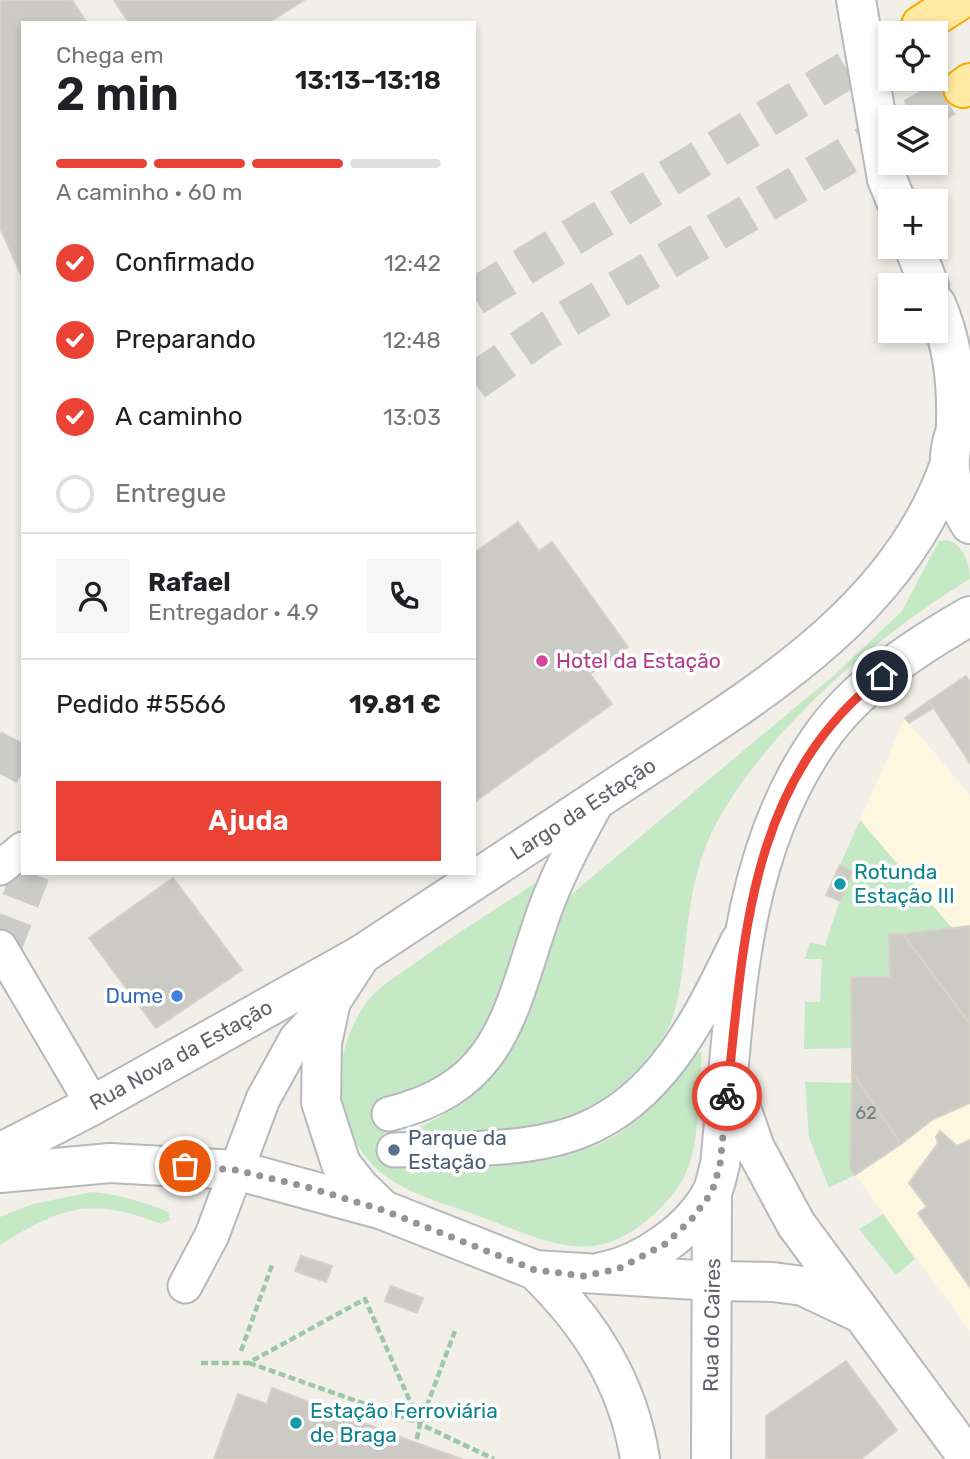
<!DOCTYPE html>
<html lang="pt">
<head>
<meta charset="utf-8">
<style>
	:root { --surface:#fff; --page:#f6f6f6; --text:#202124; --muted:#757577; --line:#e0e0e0; --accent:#ea4335 }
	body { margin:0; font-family:Rubik,sans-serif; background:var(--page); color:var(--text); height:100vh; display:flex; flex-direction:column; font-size:26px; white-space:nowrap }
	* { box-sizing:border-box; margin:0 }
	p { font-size:23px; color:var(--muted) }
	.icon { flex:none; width:38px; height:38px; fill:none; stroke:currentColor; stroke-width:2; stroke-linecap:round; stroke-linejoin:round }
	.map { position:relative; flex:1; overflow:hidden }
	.drawer { position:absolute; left:21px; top:21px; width:455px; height:854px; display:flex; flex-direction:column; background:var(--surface); border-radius:0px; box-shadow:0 4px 10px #0003 }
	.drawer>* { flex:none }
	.fabs { position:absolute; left:878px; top:21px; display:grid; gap:14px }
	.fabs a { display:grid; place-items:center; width:70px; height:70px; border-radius:0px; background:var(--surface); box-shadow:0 4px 10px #0003; font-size:35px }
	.pin { position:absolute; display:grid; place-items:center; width:60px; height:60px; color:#fff; margin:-30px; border:4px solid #fff; border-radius:50%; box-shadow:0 2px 7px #0007 }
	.courier { position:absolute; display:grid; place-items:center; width:70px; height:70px; margin:-35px; border:5px solid #ea4335; border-radius:50%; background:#fff; color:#222; box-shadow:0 2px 9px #0007 }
	.summary em { font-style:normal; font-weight:600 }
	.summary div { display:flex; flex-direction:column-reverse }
	.summary { display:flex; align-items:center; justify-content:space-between; height:119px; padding:0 35px }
	h1 { font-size:46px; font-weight:600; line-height:52px }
	.bar { display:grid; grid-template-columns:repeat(4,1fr); gap:10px 7px; align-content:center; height:84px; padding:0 35px }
	.bar i { height:9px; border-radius:5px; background:var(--line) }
	.bar .on { background:var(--accent) }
	.bar p { grid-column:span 4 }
	.line { display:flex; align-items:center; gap:18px; padding:0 35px; border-top:2px solid var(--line) }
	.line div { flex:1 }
	.round { display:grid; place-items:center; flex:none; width:74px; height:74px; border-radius:0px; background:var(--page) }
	ol { padding:0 35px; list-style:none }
	li { display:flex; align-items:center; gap:21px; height:77px }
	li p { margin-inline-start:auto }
	li .icon { padding:7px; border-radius:50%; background:var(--accent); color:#fff; stroke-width:4 }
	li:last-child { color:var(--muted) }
	li i { width:38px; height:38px; border:4px solid var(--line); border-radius:50% }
	.cta { display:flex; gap:14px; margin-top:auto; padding:14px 35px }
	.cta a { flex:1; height:80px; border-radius:0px; background:var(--accent); color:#fff; font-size:28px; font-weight:600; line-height:80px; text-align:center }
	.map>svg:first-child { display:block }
	.commercial { fill:#fef7e0 }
	.green { fill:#c5e8c5 }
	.building { fill:#cccac5; stroke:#d6d1c6; stroke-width:2 }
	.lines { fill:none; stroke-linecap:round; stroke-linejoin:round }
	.trunk-tunnel { stroke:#ccccc8; stroke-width:38; stroke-dasharray:38 19; stroke-linecap:butt }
	.service-casing { stroke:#b5b8bc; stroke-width:37 }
	.minor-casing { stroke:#b5b8bc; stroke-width:42 }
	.tertiary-casing { stroke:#b5b8bc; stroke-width:42 }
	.secondary-casing { stroke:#b6babf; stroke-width:42 }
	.trunk-casing { stroke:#f9ab00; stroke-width:42 }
	.path { stroke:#9cc7a9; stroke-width:4.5; stroke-dasharray:7 3.5; stroke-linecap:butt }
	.service { stroke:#fff; stroke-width:33 }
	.minor { stroke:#fff; stroke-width:38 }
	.tertiary { stroke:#fff; stroke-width:38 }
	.secondary { stroke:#fff; stroke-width:38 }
	.trunk { stroke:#feeaa1; stroke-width:38 }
	.done { stroke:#929495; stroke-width:7; stroke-dasharray:0 12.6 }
	.route { stroke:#ea4335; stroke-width:9 }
	.hotel-dot { fill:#d1479c; stroke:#fff; stroke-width:2.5 }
	.culture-dot { fill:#0f9aa8; stroke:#fff; stroke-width:2.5 }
	.shop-dot { fill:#3f7fe0; stroke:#fff; stroke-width:2.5 }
	.service-dot { fill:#5c6f8a; stroke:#fff; stroke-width:2.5 }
	.labels { text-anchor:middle; stroke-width:7; stroke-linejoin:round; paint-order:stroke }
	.number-label { font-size:18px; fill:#7a7d7f }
	.hotel-label { font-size:21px; fill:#b23c85; stroke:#fff; text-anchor:start }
	.street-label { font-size:21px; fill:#5f6368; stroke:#fff }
	.culture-label { font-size:21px; fill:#0d838f; stroke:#fff; text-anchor:start }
	.shop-label { font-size:21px; fill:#366cbe; stroke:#fff; text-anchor:end }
	.service-label { font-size:21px; fill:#4e5e75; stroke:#fff; text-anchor:start }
</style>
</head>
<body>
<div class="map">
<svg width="970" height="1459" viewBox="0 0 970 1459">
	<rect width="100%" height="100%" fill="#f1efe8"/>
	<path class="commercial" d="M905 718 970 795V1331L850 1168 851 977 903 934 951 928 860 820Z"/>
	<path class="green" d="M947 540C963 544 970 564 970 579 878 634 756 738 710 836 688 884 688 935 680 986 675 1021 663 1044 639 1069 622 1087 599 1107 575 1116 526 1134 465 1129 413 1131 492 1091 519 1058 542 972 549 943 554 916 573 893L839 671 902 611 939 541Z
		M860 820 952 928 903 934 890 977H851L852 1048 804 1049 805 1002H820L822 959H805L810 942 825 946 837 909 853 872 840 865Z
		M540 880C496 974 509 1064 386 1096L396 1167C475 1165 575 1175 638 1119 657 1103 682 1060 700 1052L702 1054C699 1088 700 1145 685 1175 670 1204 638 1233 607 1243 568 1255 524 1233 489 1220 460 1208 416 1197 391 1180 332 1140 326 1057 367 1002 377 988 394 978 408 968 451 937 496 909 540 880Z
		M805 1082 852 1083 850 1168 855 1175 829 1188 809 1137Z
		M92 1192C119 1195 143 1201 168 1212L170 1220 161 1224C90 1196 62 1207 0 1245V1217L33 1204Z
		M883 1214 915 1259 896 1275 859 1229Z"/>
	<path class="building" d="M0 0H72L87 23H23V279L0 228Z
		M114 0H304L268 23H129Z
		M518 522 539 551 552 542 628 647 590 674 612 704 474 802V553Z
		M966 676 970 682V763L929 701Z
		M929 701 933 708 909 723 905 718Z
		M840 865 853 872 840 901 826 895Z
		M173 878 242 970 156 1028 89 938Z
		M970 926V1024L903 934Z
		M889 934H903L970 1024V1103L933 1119 901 1144 852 1072 851 977H890Z
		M852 1072 901 1144 855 1175 850 1168Z
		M940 1131 957 1146 970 1140V1287L918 1213 927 1207 909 1183 938 1143 936 1137Z
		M301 1256 332 1266 326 1282 295 1271Z
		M391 1286 423 1298 417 1313 385 1301Z
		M846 1361 897 1430 861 1459H766V1416Z
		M272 1388 416 1443 462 1459H214L238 1394 267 1404Z"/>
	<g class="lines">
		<path class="trunk-tunnel" d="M913 117 963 88
			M474 297 891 43
			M474 382 550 329 891 130
			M0 774 23 731
			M0 954 31 873"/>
		<defs>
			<path id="service" d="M0 868 23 849
				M0 947 93 1105
				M389 1114C498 1087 508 1020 539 927 553 882 577 838 600 797
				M394 1150C455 1148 526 1153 583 1130 664 1097 702 1013 738 940
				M185 1286 212 1235 263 1099 296 1039 331 1001"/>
			<path id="minor" d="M856 0 887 179 896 201
				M914 247 929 285
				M936 304C953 344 957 381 956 425
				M729 1074 755 1148 796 1224 969 1459
				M712 1281 773 1282 803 1286 856 1311"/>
			<path id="tertiary" d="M0 1153 93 1105 361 955
				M0 1173 110 1163 236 1170 383 1210"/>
			<path id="secondary" d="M970 403C942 446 944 481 970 524
				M535 1270C590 1323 628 1383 640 1459
				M602 1272C644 1264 692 1230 712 1192 716 1184 717 1174 720 1165 735 1022 733 864 819 740 856 686 914 648 970 616
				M712 1281 535 1270 383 1210 360 1188 341 1164 321 1102 322 1043 331 1001 361 955C445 900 529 844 613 789 741 704 895 620 949 466
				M711 1459 712 1192"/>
			<path id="trunk" d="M921 25 960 0
				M963 88 970 83"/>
		</defs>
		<use href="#service" class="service-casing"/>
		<use href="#minor" class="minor-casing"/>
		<use href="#tertiary" class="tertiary-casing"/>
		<use href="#secondary" class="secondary-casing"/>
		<use href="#trunk" class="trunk-casing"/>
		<path class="path" d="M455 1331 420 1424 494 1459
			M241 1351 272 1265
			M201 1363H248L365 1299 420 1424 416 1443
			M249 1363 419 1423"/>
		<use href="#service" class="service"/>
		<use href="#minor" class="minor"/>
		<use href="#tertiary" class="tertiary"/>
		<use href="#secondary" class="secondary"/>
		<use href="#trunk" class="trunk"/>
	</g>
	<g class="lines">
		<path class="done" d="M185 1166 236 1170 307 1187 383 1210 535 1270 584 1276 618 1269 665 1244 691 1220 712 1192 720 1165 727 1096"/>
		<path class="route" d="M727 1096C744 941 747 782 882 676"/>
	</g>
	<circle class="hotel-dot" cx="542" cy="661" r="7"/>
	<g class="culture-dot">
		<circle cx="840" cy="884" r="7"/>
		<circle cx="296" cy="1423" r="7"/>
	</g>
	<circle class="shop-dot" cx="177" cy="996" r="7"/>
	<circle class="service-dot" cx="394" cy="1150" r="7"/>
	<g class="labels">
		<g class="number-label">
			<text x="866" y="1119">62</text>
		</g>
		<g class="hotel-label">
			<text x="556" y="668">Hotel da Estação</text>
		</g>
		<g class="street-label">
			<text transform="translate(583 809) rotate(-33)" y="7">Largo da Estação</text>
			<text transform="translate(181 1055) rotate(-29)" y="7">Rua Nova da Estação</text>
			<text transform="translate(712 1325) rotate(-89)" y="7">Rua do Caires</text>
		</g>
		<g class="culture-label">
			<text x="854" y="879">Rotunda<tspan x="854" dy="24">Estação III</tspan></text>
			<text x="310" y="1418">Estação Ferroviária<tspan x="310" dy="24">de Braga</tspan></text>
		</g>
		<g class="shop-label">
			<text x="163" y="1003">Dume</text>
		</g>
		<g class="service-label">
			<text x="408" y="1145">Parque da<tspan x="408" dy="24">Estação</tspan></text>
		</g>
	</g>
</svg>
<div class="fabs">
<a><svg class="icon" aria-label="locate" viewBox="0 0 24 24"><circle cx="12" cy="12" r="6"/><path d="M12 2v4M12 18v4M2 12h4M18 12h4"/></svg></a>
<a><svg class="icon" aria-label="layers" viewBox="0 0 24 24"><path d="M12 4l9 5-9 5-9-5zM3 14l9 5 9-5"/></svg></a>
<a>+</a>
<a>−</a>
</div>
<div class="pin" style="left:185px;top:1166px;background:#ea580c"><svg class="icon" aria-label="bag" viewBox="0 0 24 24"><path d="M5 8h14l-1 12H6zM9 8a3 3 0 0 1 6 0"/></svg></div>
<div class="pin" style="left:882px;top:676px;background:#1f2937"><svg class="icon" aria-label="home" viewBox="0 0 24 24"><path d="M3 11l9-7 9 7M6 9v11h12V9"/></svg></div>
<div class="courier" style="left:727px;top:1096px"><svg class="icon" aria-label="bike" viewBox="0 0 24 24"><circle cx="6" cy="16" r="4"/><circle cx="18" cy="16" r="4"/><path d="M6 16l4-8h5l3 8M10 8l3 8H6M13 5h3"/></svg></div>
<section class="drawer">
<div class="summary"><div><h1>2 min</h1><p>Chega em</p></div><em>13:13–13:18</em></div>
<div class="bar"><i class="on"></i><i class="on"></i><i class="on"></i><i></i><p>A caminho · 60 m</p></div>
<ol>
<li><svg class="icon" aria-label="check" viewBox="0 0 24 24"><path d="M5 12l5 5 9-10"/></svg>Confirmado<p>12:42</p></li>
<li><svg class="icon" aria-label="check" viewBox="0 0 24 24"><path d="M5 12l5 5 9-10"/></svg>Preparando<p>12:48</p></li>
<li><svg class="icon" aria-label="check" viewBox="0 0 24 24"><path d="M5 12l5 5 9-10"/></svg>A caminho<p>13:03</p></li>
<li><i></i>Entregue</li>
</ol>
<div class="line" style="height:126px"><a class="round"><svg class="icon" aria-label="person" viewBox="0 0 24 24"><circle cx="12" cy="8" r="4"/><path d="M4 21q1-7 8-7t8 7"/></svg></a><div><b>Rafael</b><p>Entregador · 4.9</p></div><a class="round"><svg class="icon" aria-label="phone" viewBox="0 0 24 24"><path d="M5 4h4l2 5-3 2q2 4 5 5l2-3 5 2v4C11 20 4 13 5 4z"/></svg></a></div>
<div class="line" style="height:91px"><div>Pedido #5566</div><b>19.81 €</b></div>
<div class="cta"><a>Ajuda</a></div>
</section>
</div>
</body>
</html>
